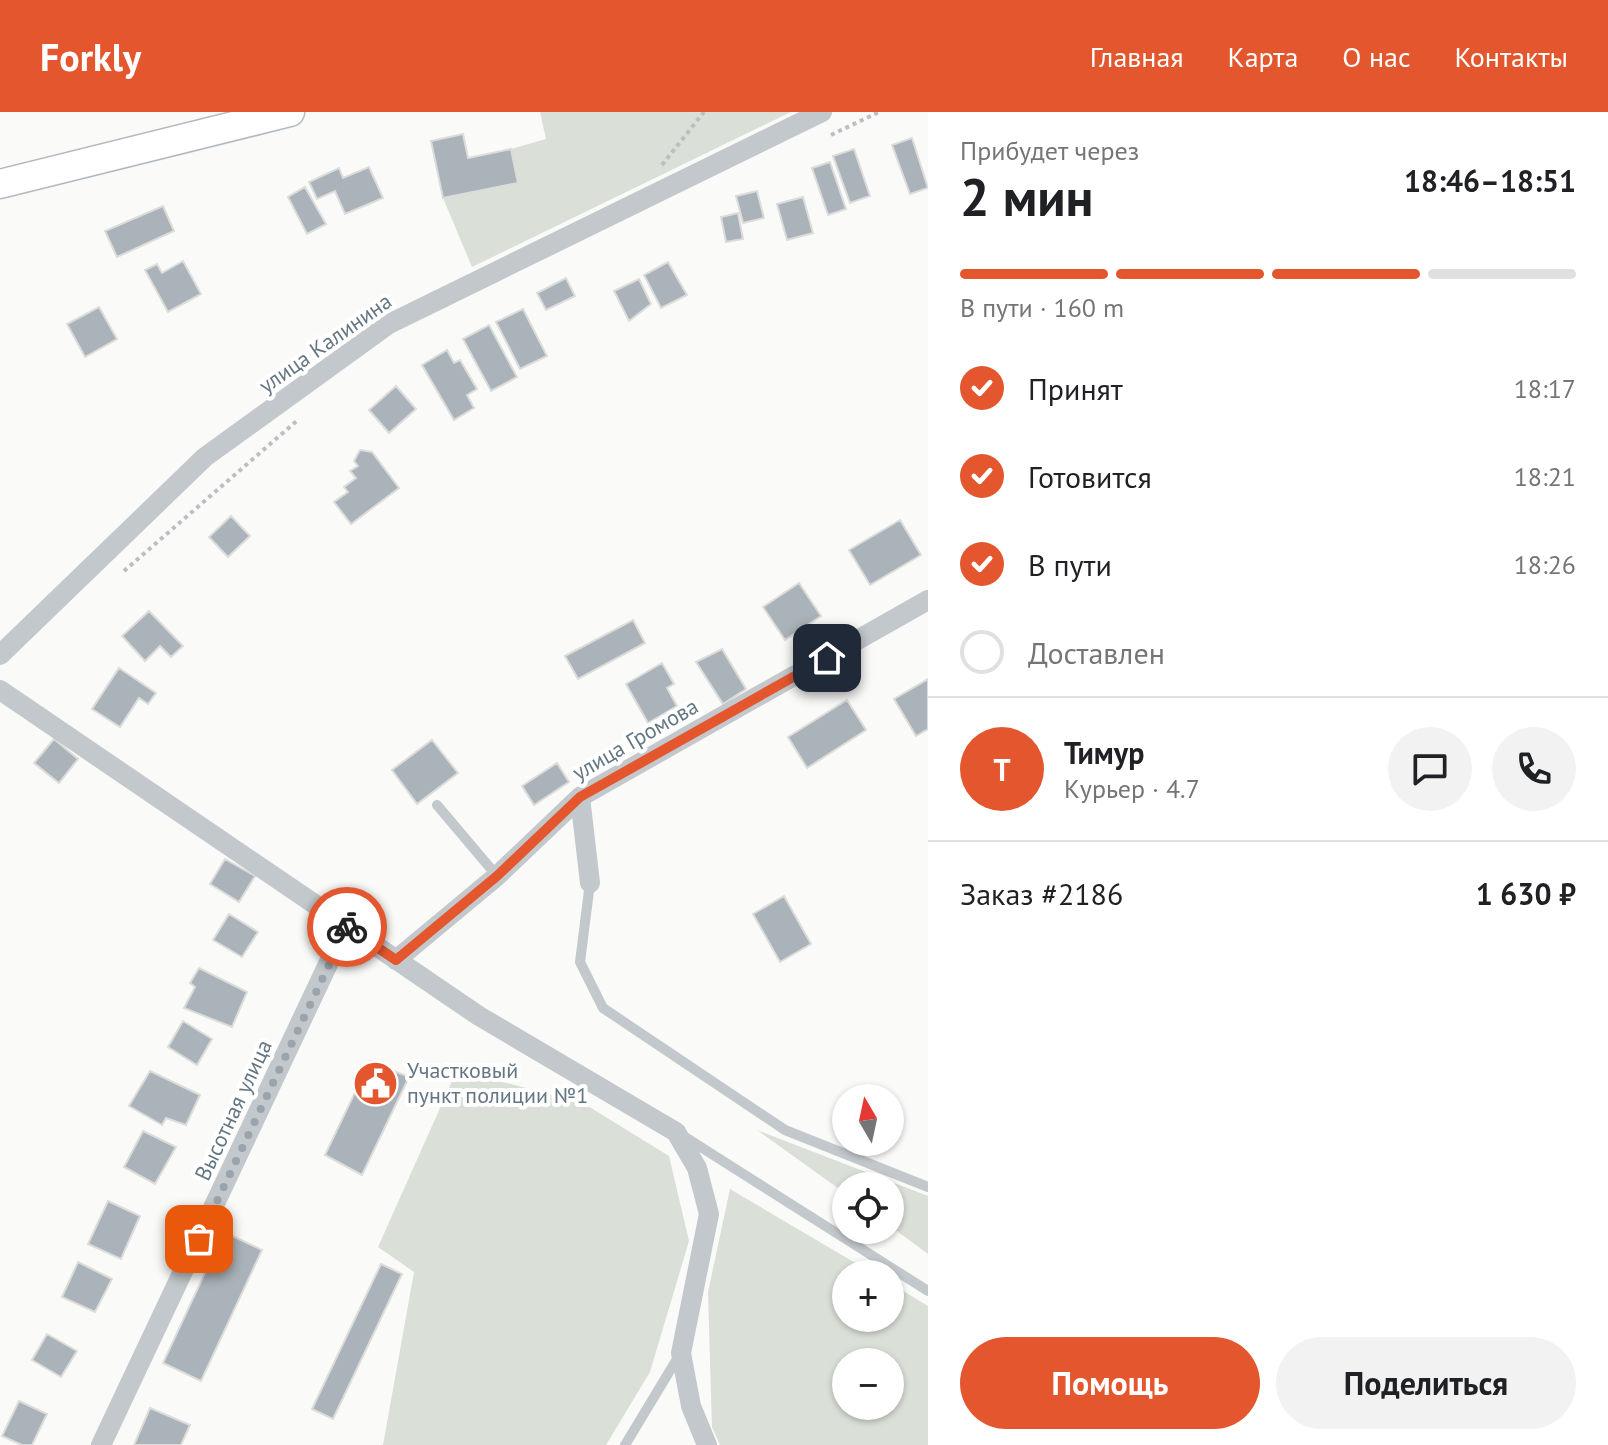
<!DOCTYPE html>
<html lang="ru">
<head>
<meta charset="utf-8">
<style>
	:root { --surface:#fff; --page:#f2f2f2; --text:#202124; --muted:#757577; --line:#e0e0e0; --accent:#e4572e }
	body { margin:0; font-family:"PT Sans",sans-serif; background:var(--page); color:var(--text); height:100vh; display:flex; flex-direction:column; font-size:30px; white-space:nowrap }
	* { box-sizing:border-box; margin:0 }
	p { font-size:26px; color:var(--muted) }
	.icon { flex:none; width:44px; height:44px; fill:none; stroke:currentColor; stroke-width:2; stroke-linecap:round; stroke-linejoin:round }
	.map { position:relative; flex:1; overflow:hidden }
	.drawer { display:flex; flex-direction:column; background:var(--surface); width:680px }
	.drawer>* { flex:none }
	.needle { width:52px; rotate:351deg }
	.controls { position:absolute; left:832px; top:972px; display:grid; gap:16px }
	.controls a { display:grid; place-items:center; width:72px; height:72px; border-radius:50%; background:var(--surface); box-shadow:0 2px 6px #0004; font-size:40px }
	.pin { position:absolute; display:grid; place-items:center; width:68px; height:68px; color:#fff; margin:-34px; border-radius:16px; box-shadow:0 4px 12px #0006 }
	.courier { position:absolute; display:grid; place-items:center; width:80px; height:80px; margin:-40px; border:6px solid #e4572e; border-radius:50%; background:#fff; color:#222; box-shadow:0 2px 10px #0007 }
	.summary em { font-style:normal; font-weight:600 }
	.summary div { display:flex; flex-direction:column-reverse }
	.summary { display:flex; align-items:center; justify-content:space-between; height:136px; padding:0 32px }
	h1 { font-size:52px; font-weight:600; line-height:60px }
	.bar { display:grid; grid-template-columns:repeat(4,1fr); gap:12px 8px; align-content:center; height:96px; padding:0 32px }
	.bar i { height:10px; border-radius:6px; background:var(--line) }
	.bar .current { background:var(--accent) }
	.bar p { grid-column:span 4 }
	.line { display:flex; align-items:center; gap:20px; padding:0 32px; border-top:2px solid var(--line) }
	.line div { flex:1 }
	.round { display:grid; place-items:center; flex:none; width:84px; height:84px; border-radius:42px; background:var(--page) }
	ol { padding:0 32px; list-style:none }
	li { display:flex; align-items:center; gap:24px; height:88px }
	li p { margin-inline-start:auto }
	li .icon { padding:8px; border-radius:50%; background:var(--accent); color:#fff; stroke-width:4 }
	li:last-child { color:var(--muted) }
	li i { width:44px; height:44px; border:4px solid var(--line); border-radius:50% }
	.primary-button { display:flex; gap:16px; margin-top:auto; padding:16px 32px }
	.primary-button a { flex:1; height:92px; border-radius:48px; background:var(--accent); color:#fff; font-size:32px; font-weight:600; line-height:92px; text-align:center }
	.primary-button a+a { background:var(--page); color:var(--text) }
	header { display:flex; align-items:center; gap:48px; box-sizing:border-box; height:112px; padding:0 40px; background:var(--accent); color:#fff }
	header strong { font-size:38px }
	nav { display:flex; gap:44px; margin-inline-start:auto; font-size:28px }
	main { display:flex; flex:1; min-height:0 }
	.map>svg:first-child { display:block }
	.green { fill:#dadfd7; fill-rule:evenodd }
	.building { fill:#aab3b9; stroke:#dcdcda; stroke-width:2 }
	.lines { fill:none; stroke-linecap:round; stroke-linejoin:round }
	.secondary-casing { stroke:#b3babf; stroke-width:31 }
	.path { stroke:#bbbfc2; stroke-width:4; stroke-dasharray:4 4; stroke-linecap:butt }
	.lane { stroke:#c3c8cc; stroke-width:10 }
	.street { stroke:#c3c8cc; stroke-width:20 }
	.secondary { stroke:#fff; stroke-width:28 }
	.done { stroke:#99a4ac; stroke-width:8; stroke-dasharray:0 14.4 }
	.route { stroke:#e4572e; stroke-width:10 }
	.labels { text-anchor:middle; stroke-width:8; stroke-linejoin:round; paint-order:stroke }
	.street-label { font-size:22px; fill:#657683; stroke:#fff }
	.poi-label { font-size:22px; fill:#657683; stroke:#fff; text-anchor:start }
</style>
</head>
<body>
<header>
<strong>Forkly</strong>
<nav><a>Главная</a><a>Карта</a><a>О нас</a><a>Контакты</a></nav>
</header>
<main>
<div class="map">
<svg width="928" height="1333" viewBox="0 0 928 1333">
	<rect width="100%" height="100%" fill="#fafaf8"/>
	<path class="green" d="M540 0H791L472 155 443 86 518 71 511 37 546 27Z
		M457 958 583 991 669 1044 689 1129 650 1260 606 1333H383L414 1160 378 1135Z
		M757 1018 928 1084V1142L890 1114V1074H846V1082Z
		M730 1077 874 1162H846V1206H890V1171L928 1194V1333H720L712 1315 708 1180ZM890 1250V1294H846V1250Z"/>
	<path class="building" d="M463 22 468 46 511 37 518 71 443 86 431 29Z
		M912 26 928 76 910 82 892 33Z
		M854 37 870 84 850 91 833 44Z
		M830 50 846 97 828 103 812 56Z
		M369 55 383 86 345 102 335 79 317 87 309 70 339 56 343 66Z
		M305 75 326 112 307 122 288 85Z
		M757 79 764 106 743 111 736 84Z
		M803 85 813 121 787 128 777 92Z
		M163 94 174 119 117 145 105 119Z
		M738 101 743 127 726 130 721 105Z
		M183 149 201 182 168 200 145 158 157 152 162 161Z
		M668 150 687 183 661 196 644 163Z
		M566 166 575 184 546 198 537 181Z
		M639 167 651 192 629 209 614 179Z
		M99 195 117 227 85 245 67 212Z
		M523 197 547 244 520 257 496 210Z
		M489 213 517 265 491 279 463 227Z
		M447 238 454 251 460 248 477 277 467 283 474 296 454 308 422 253Z
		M396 274 416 297 389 321 369 298Z
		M360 338 372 340 399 376 351 412 334 390 348 380 344 375 356 366 350 359 358 354 354 349Z
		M231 404 250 424 228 445 209 425Z
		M900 408 921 443 870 473 849 438Z
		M799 471 821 504 785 528 763 495Z
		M149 499 183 534 171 545 160 534 145 549 122 524Z
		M633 508 645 531 578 567 565 544Z
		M722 537 746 577 723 592 696 550Z
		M662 551 674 572 667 576 677 594 648 611 626 572Z
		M119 556 156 581 148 592 139 586 120 615 92 597Z
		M928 567V617L916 624 894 587Z
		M847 588 866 618 807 656 788 625Z
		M54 627 78 647 59 671 34 651Z
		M432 628 458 661 417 692 392 658Z
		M557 651 569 670 534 693 522 674Z
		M225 747 255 764 239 790 210 772Z
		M784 784 811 832 780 850 753 802Z
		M229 802 258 820 242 845 213 828Z
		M199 856 247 880 232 915 184 896 195 875 190 871Z
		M183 909 212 927 197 953 168 935Z
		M370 949 409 965 362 1063 325 1043Z
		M150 959 200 983 186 1013 166 1006 162 1013 129 994Z
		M143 1019 176 1035 155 1072 124 1055Z
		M108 1089 140 1104 121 1147 88 1132Z
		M224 1120 262 1138 201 1269 163 1251Z
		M78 1150 112 1167 95 1200 62 1185Z
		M381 1152 402 1162 333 1307 312 1297Z
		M47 1222 77 1239 61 1265 32 1248Z
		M19 1289 47 1302 32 1333H22L2 1324Z
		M150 1296 190 1313 181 1333H134Z"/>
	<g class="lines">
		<defs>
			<path id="secondary" d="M0 72 290 0"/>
		</defs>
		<use href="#secondary" class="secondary-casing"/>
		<path class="path" d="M831 23 879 0
			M662 53 704 0
			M124 459 299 307"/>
		<path class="lane" d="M437 693 497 764
			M590 771 580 850 603 896 785 1018 928 1075
			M685 1025 928 1179
			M625 1333 680 1242"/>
		<path class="street" d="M0 543 205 345 389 212 822 0
			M0 578 479 904 676 1020 697 1056 709 1102 681 1241 691 1294 707 1333
			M580 685 590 771
			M396 848 497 764 580 685 928 488
			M101 1333 346 814"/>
		<use href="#secondary" class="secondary"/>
	</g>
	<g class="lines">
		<path class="done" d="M199 1127 347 815"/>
		<path class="route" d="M347 815 396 848 497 764 580 685 827 546"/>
	</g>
	<defs>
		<symbol id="civic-disc" viewBox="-11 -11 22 22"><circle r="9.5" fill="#e4572e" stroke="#fff"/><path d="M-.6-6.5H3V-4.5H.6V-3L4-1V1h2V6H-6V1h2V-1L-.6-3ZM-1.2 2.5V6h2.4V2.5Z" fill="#fff"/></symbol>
	</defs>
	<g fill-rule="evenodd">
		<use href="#civic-disc" x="350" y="946" width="51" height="51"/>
	</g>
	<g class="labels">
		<g class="street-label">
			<text transform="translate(325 231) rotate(-35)" y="8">улица Калинина</text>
			<text transform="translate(635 627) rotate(-30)" y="8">улица Громова</text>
			<text transform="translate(233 998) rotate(-65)" y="8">Высотная улица</text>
		</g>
		<g class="poi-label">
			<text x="407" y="966">Участковый<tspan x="407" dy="25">пункт полиции №1</tspan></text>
		</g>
	</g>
</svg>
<div class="controls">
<a><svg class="needle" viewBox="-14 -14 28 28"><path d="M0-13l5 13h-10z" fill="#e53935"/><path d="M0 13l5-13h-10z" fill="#757577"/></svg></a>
<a><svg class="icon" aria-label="locate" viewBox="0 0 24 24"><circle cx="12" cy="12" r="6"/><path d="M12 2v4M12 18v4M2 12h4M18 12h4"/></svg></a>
<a>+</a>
<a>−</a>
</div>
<div class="pin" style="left:199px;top:1127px;background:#ea580c"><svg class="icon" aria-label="bag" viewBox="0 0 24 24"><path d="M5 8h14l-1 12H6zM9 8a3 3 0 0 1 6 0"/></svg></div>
<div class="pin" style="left:827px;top:546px;background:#1f2937"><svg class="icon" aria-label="home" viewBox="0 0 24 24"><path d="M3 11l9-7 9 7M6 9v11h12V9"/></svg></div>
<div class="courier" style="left:347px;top:815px"><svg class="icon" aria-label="bike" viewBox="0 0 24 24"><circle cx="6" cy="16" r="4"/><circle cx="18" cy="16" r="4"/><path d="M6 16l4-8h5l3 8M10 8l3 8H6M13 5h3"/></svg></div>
</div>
<section class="drawer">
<div class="summary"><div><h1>2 мин</h1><p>Прибудет через</p></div><em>18:46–18:51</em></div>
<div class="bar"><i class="current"></i><i class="current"></i><i class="current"></i><i></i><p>В пути · 160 m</p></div>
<ol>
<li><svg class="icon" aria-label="check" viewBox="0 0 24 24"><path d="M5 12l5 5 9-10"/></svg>Принят<p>18:17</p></li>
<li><svg class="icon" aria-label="check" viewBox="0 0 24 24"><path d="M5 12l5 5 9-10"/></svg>Готовится<p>18:21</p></li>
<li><svg class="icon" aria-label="check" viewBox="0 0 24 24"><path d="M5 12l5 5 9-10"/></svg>В пути<p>18:26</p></li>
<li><i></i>Доставлен</li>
</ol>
<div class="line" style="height:144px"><b class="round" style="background:var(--accent);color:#fff">Т</b><div><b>Тимур</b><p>Курьер · 4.7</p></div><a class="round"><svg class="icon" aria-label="chat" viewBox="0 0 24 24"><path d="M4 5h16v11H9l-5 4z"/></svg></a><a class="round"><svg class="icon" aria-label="phone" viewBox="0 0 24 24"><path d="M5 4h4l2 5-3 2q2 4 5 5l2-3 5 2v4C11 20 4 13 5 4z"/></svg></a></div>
<div class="line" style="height:104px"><div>Заказ #2186</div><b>1 630 ₽</b></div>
<div class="primary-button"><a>Помощь</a><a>Поделиться</a></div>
</section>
</main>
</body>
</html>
